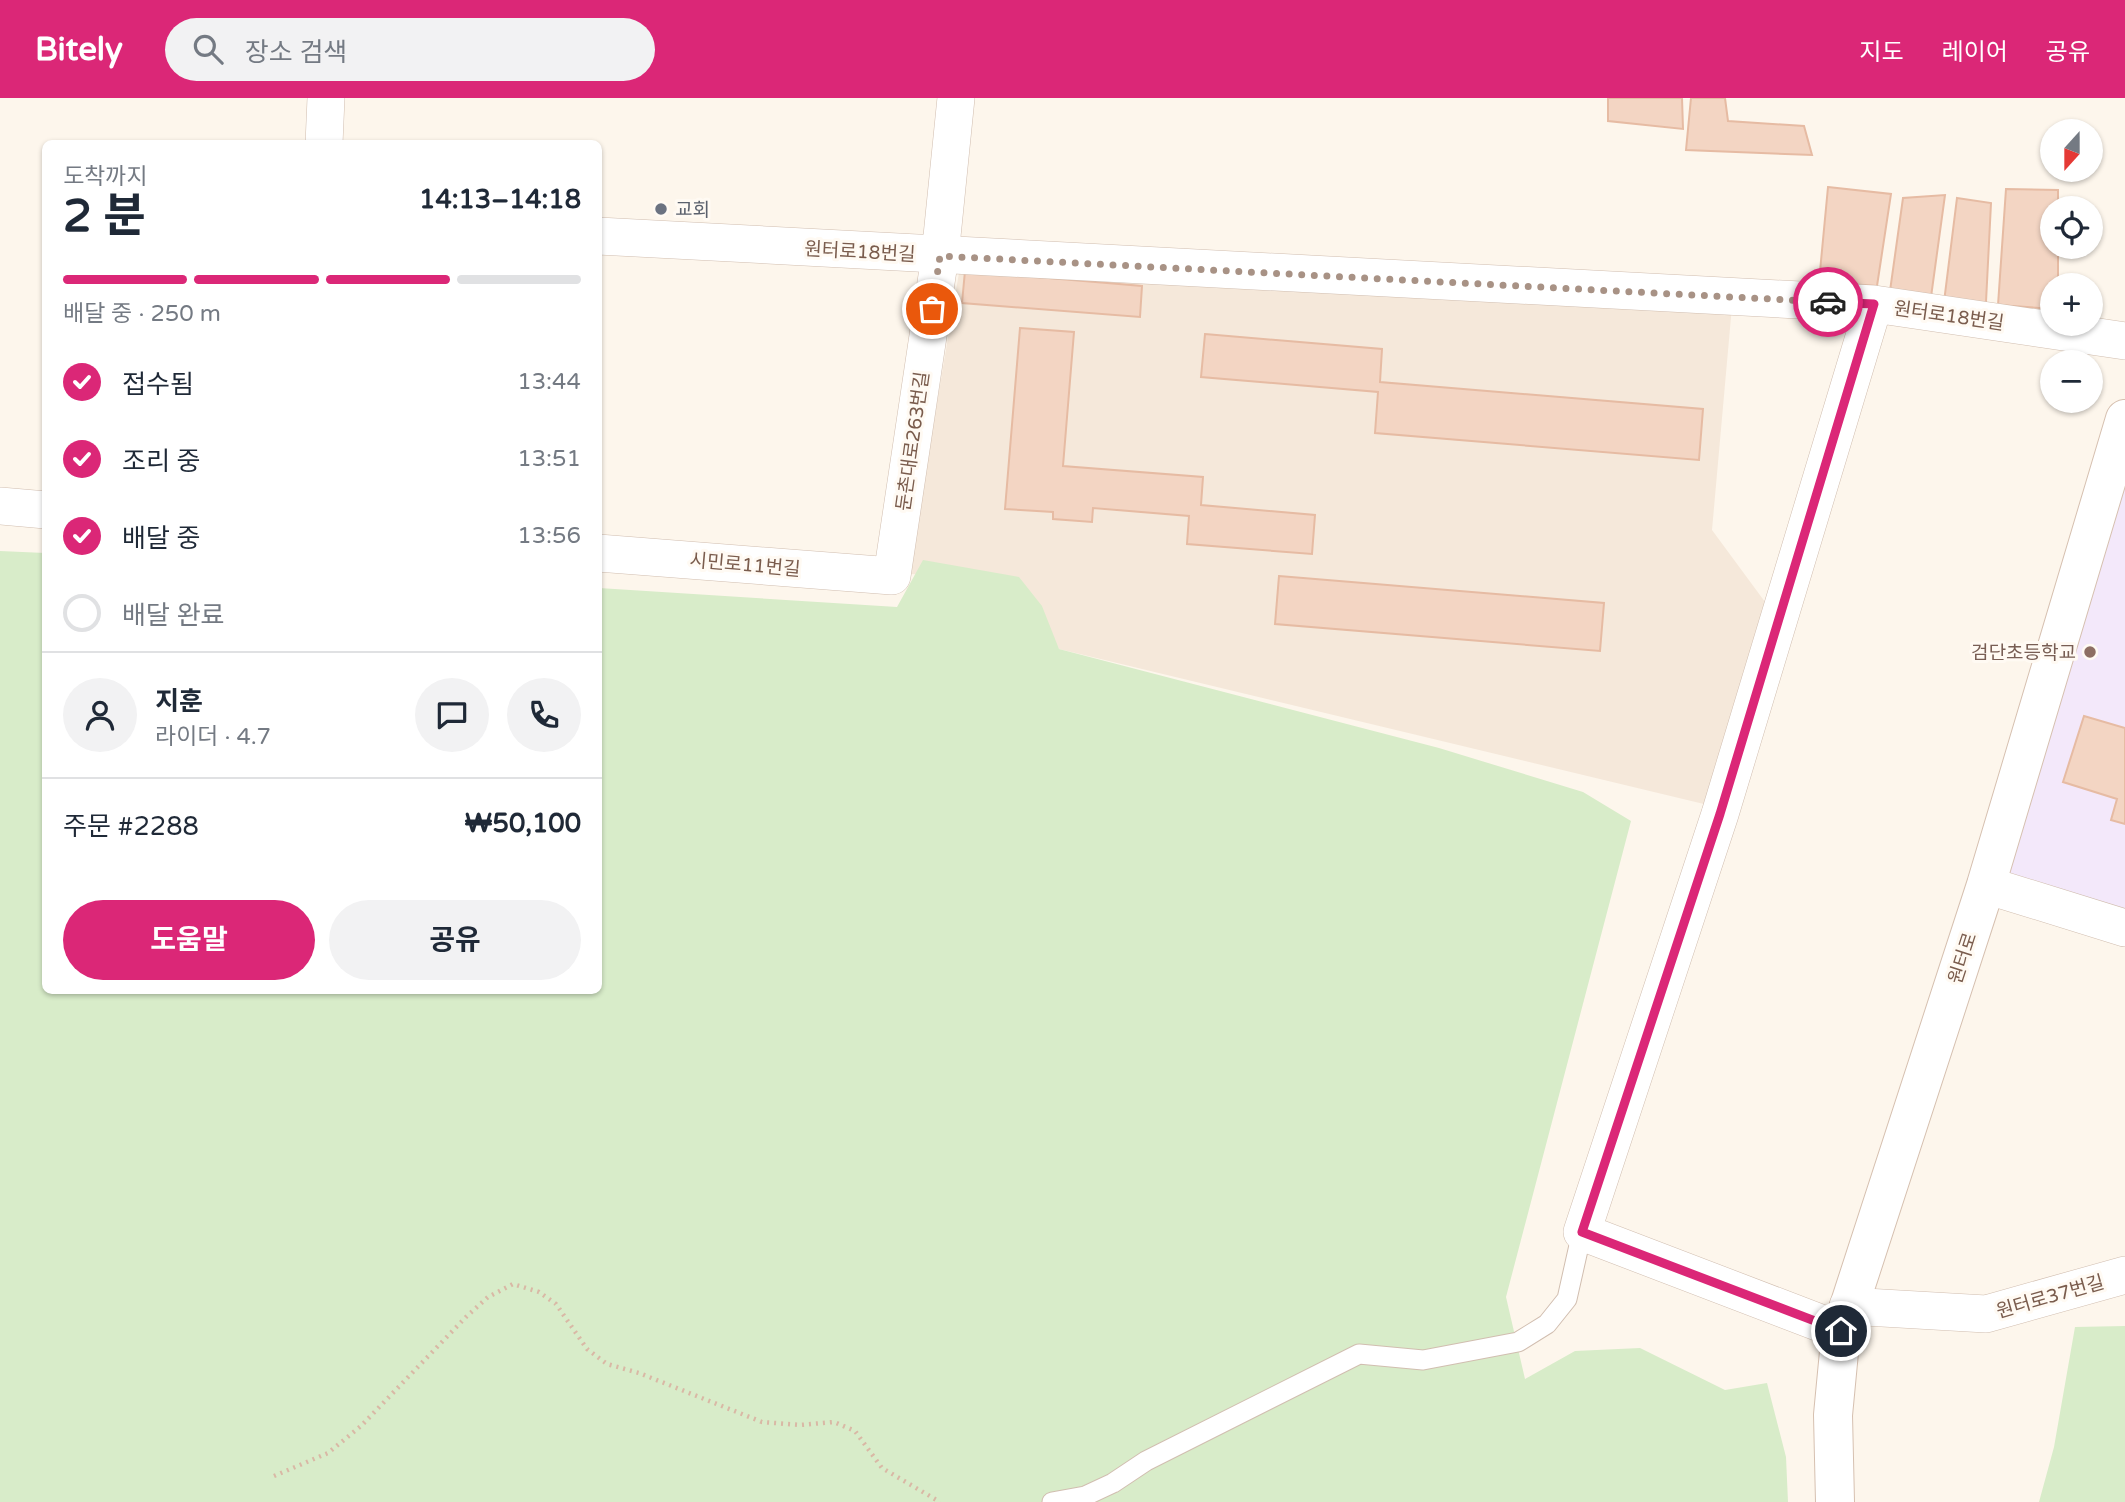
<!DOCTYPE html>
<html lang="ko">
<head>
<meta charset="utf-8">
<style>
	:root { --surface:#fff; --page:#f2f2f3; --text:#1f2937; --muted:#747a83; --line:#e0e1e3; --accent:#db2777 }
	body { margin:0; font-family:"Varela Round","Noto Sans KR",sans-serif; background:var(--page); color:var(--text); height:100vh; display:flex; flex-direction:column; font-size:26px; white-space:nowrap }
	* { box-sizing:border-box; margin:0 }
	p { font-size:23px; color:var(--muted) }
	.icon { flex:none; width:38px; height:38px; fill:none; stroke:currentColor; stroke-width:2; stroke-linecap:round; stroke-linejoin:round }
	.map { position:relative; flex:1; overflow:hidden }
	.drawer { position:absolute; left:42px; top:42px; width:560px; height:854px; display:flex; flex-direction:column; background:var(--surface); border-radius:10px; box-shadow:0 2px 5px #0004 }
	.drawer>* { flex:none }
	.needle { width:46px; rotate:201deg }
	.buttons { position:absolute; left:2040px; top:21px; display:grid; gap:14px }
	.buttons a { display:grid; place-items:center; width:63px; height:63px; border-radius:50%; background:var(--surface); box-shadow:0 2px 5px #0004; font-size:35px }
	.pin { position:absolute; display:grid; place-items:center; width:60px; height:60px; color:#fff; margin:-30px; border:4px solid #fff; border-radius:50%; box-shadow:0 2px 7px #0007 }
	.courier { position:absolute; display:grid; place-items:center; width:70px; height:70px; margin:-35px; border:5px solid #db2777; border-radius:50%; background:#fff; color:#222; box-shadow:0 2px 9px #0007 }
	.summary em { font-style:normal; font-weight:700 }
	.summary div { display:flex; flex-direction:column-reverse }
	.summary { display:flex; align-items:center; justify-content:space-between; height:119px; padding:0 21px }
	h1 { font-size:46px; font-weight:700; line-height:52px }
	.bar { display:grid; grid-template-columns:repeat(4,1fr); gap:10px 7px; align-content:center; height:84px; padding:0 21px }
	.bar i { height:9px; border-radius:5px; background:var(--line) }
	.bar .current { background:var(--accent) }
	.bar p { grid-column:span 4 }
	.line { display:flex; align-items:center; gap:18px; padding:0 21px; border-top:2px solid var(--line) }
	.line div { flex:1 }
	.round { display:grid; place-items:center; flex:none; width:74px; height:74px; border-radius:37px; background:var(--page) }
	ol { padding:0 21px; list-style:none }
	li { display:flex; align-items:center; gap:21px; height:77px }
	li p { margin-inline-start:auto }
	li .icon { padding:7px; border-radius:50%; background:var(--accent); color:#fff; stroke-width:4 }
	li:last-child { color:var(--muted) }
	li i { width:38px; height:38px; border:4px solid var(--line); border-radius:50% }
	.cta { display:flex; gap:14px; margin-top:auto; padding:14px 21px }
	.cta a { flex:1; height:80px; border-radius:42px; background:var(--accent); color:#fff; font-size:28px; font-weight:700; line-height:80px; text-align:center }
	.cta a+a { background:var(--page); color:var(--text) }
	header { display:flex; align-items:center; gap:42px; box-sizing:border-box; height:98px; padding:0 35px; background:var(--accent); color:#fff }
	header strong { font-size:33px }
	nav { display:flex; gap:38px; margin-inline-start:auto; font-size:24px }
	.search { width:490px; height:63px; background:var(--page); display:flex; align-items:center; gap:18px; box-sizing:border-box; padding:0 24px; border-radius:38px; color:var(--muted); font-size:26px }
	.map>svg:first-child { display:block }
	.residential { fill:#f5e8da }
	.education { fill:#f3e8fa }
	.green { fill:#d8ecc9 }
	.building { fill:#f3d5c3; stroke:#e6bba3; stroke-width:2 }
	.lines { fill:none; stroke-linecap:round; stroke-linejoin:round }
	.lane-casing { stroke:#d1beb0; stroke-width:21 }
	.street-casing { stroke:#d1beb0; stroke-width:38 }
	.secondary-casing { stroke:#d6c0b0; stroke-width:40 }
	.path { stroke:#d9b8a5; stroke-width:4.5; stroke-dasharray:2 5; stroke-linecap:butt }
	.lane { stroke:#fff; stroke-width:19 }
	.street { stroke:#fff; stroke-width:37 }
	.secondary { stroke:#fff; stroke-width:38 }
	.done { stroke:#a89285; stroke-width:7; stroke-dasharray:0 12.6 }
	.route { stroke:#db2777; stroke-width:9 }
	.worship-dot { fill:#6b7280; stroke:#fffaf3; stroke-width:2.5 }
	.education-dot { fill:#8d6e63; stroke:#fffaf3; stroke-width:2.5 }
	.labels { text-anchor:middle; stroke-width:6; stroke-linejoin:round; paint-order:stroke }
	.worship-label { font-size:19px; fill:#5b616d; stroke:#fffaf3; text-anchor:start }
	.street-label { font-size:19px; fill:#7a5c4d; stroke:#fffaf3 }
	.education-label { font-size:19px; fill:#785e54; stroke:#fffaf3; text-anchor:end }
</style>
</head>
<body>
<header>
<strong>Bitely</strong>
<div class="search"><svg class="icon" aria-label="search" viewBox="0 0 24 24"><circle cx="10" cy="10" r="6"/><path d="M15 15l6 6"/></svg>장소 검색</div>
<nav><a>지도</a><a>레이어</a><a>공유</a></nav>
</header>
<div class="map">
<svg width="2125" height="1404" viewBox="0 0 2125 1404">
	<rect width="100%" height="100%" fill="#fdf6ec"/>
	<path class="residential" d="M960 169 1732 208 1712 432 1768 508 1708 707 1059 551 1018 479 908 476Z"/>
	<path class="education" d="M2125 321V826L1986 787Z"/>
	<path class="green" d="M0 453 45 455 46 892H598L599 490 897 509 923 462 1019 479 1042 508 1059 551 1439 650 1583 694 1631 723 1506 1199 1525 1281 1575 1253 1640 1250 1725 1292 1767 1285 1786 1359 1788 1404H0Z
		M2125 1228V1404H2039L2054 1349 2075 1229Z"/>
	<path class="building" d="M1608 0H1682L1683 31 1608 23Z
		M1691 0H1725L1728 23 1804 28 1812 57 1686 52Z
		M1828 89 1891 96 1877 188 1819 184Z
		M2006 91 2058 92V110H2053V149H2058V187H2053V211L1998 207Z
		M1945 97 1931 199 1890 193 1903 100Z
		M1957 100 1991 105 1986 204H1944Z
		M965 173 1142 188 1140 219 962 205Z
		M1020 230 1074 234 1063 368 1203 379 1201 407 1315 417 1312 456 1187 446 1189 418 1093 410 1092 424 1053 421V414L1005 411Z
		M1205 236 1382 251 1380 284 1703 311 1699 362 1375 335 1378 294 1201 279Z
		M1279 478 1604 505 1600 553 1275 526Z
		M2084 618 2125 630V726L2111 722 2117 701 2063 684Z"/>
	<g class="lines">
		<defs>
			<path id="lane" d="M1052 1404 1085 1398 1113 1385 1146 1363 1359 1256 1423 1262 1518 1244 1547 1226 1567 1201 1582 1134"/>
			<path id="street" d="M324 46 326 0
				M598 138 1874 206 2125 243
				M0 408 46 412
				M598 455 892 478 940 158 956 0
				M1986 787 2125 830
				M1848 1208 1986 1216 2125 1177
				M1841 1233 1582 1134 1720 716 1874 206"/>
			<path id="secondary" d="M1835 1404 1833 1317 1841 1233 1986 787 2125 321"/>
		</defs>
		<use href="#lane" class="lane-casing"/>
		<use href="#street" class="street-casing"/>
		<use href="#secondary" class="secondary-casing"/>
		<path class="path" d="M274 1378 328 1355 361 1328 466 1219 488 1199 513 1186 539 1194 556 1206 587 1251 607 1266 639 1275 762 1324 800 1327 834 1324 855 1333 882 1370 940 1404"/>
		<use href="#lane" class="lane"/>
		<use href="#street" class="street"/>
		<use href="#secondary" class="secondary"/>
	</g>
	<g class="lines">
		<path class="done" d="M932 211 940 158 1828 204"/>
		<path class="route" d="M1828 204 1874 206 1720 716 1582 1134 1841 1233"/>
	</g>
	<circle class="worship-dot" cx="661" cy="111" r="7"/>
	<circle class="education-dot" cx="2090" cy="554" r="7"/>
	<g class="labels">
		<g class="worship-label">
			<text x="675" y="118">교회</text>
		</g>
		<g class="street-label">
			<text transform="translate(860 153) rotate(3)" y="7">원터로18번길</text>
			<text transform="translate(1949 217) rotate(8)" y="7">원터로18번길</text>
			<text transform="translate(912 343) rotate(-82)" y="7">둔촌대로263번길</text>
			<text transform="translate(745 466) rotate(5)" y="7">시민로11번길</text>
			<text transform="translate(1962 860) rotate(-72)" y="7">원터로</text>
			<text transform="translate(2050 1198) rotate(-16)" y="7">원터로37번길</text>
		</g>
		<g class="education-label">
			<text x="2076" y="561">검단초등학교</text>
		</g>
	</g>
</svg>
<div class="buttons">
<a><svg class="needle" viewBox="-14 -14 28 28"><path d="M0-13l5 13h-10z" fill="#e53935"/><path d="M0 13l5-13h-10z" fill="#747a83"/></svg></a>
<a><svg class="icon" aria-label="locate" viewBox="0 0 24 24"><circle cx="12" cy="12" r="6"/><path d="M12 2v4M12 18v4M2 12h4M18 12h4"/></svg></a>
<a>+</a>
<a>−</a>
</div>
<div class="pin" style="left:932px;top:211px;background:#ea580c"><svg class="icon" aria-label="bag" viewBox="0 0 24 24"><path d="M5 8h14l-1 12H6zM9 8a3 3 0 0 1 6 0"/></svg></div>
<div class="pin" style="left:1841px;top:1233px;background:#1f2937"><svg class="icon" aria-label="home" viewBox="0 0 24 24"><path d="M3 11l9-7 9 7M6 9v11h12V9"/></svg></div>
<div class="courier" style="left:1828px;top:204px"><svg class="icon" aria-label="car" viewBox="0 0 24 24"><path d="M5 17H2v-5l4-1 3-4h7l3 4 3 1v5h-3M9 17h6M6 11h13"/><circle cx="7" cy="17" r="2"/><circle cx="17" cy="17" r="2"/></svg></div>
<section class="drawer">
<div class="summary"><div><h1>2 분</h1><p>도착까지</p></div><em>14:13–14:18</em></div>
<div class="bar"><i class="current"></i><i class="current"></i><i class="current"></i><i></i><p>배달 중 · 250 m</p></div>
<ol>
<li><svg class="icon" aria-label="check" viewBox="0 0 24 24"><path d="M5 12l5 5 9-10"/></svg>접수됨<p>13:44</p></li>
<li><svg class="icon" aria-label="check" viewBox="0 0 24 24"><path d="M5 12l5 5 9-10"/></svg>조리 중<p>13:51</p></li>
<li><svg class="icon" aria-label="check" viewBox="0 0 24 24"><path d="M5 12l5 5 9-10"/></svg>배달 중<p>13:56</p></li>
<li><i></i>배달 완료</li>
</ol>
<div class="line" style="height:126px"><a class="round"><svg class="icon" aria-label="person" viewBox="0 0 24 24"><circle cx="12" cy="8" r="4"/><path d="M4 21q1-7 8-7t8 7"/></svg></a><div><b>지훈</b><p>라이더 · 4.7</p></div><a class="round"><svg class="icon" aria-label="chat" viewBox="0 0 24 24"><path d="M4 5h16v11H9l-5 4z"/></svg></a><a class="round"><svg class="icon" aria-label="phone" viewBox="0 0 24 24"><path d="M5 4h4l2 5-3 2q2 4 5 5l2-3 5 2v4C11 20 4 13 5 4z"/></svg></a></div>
<div class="line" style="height:91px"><div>주문 #2288</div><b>₩50,100</b></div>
<div class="cta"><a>도움말</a><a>공유</a></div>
</section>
</div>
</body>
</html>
